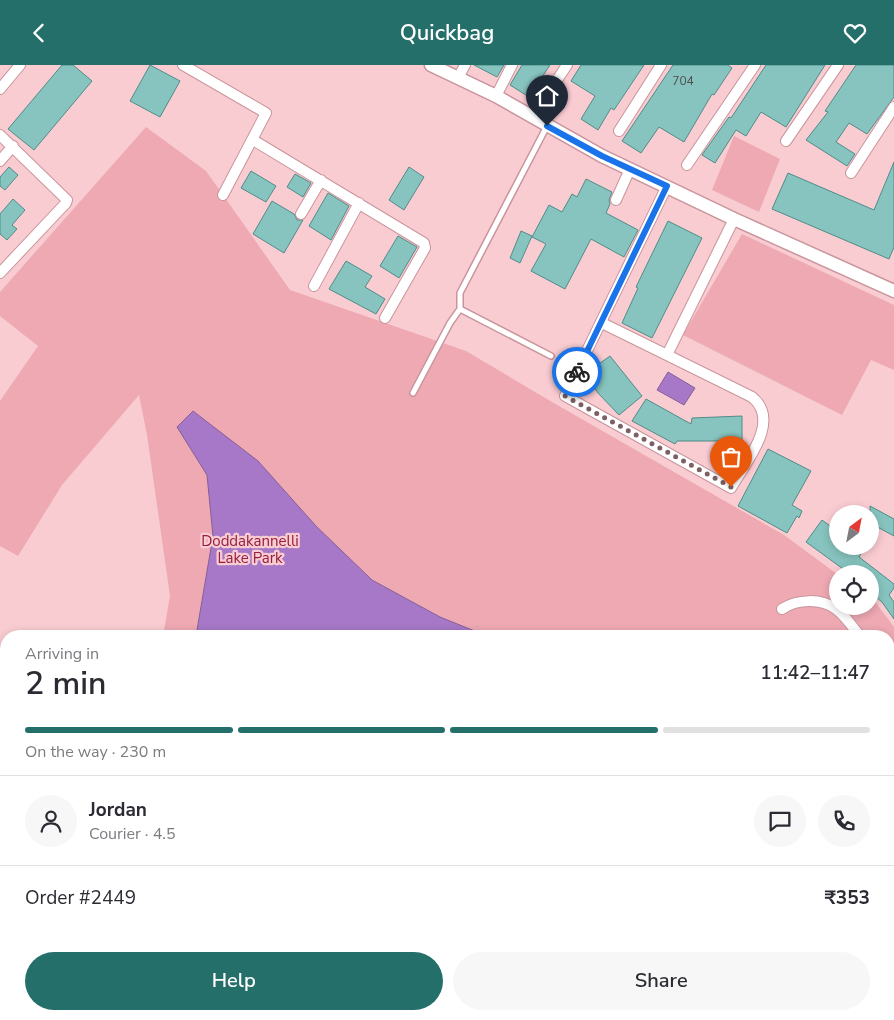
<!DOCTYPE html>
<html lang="en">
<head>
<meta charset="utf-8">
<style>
	:root { --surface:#fff; --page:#f7f7f7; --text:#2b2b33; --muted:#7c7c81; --line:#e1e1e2; --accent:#256f6b }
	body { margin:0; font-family:"Nunito Sans",sans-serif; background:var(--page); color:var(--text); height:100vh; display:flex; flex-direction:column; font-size:19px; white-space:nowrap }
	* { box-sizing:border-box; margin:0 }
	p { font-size:16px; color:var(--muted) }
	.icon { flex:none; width:28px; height:28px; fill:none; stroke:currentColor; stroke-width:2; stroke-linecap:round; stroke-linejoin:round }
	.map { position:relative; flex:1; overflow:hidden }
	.side { position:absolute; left:0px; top:565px; width:895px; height:390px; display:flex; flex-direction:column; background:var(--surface); border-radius:20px 20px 0 0; box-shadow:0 2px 8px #0003 }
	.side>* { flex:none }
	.needle { width:32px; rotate:32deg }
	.tools { position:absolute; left:829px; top:440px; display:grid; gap:10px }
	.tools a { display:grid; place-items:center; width:50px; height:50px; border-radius:50%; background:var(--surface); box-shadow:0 2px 8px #0003; font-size:25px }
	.pin { position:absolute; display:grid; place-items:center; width:42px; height:42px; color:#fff; margin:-51px -21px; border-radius:50% 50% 50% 0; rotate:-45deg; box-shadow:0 0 5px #0007 }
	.pin .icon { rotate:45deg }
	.courier { position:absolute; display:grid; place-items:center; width:50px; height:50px; margin:-25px; border:4px solid #1a73e8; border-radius:50%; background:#fff; color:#222; box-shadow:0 1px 6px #0007 }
	.summary em { font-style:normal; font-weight:600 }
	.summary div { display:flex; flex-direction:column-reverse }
	.summary { display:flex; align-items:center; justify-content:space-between; height:85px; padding:0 25px }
	h1 { font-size:32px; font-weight:600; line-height:38px }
	.bar { display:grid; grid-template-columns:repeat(4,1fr); gap:8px 5px; align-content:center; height:60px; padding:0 25px }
	.bar i { height:6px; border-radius:4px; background:var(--line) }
	.bar .current { background:var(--accent) }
	.bar p { grid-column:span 4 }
	.line { display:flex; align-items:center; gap:12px; padding:0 25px; border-top:1px solid var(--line) }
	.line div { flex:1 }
	.round { display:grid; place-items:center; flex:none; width:52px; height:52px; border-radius:26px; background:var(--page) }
	.primary-button { display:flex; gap:10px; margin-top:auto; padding:10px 25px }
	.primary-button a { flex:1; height:58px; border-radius:30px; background:var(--accent); color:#fff; font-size:20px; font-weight:600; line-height:58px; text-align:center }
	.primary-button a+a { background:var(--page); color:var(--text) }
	header { display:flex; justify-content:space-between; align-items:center; height:65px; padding:0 25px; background:var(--accent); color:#fff; font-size:22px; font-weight:600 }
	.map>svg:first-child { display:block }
	.green { fill:#eea9b3 }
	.water { fill:#a678c7; stroke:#865f98 }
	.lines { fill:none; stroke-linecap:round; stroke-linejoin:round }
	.stream { stroke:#865f98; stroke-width:3 }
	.building { fill:#87c4bf; stroke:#4f8c88 }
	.service-casing { stroke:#c9949b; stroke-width:8 }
	.minor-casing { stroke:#c9949b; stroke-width:12 }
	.tertiary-casing { stroke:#c9949b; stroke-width:15 }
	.service { stroke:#fff; stroke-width:5 }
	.minor { stroke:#fff; stroke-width:10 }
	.tertiary { stroke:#fff; stroke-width:12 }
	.done { stroke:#7d6064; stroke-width:5; stroke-dasharray:0 9 }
	.route { stroke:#1a73e8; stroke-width:6 }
	.labels { text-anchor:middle; stroke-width:4.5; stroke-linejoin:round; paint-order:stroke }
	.number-label { font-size:12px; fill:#4d4e4e }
	.park-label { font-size:15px; fill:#951d40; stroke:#f9ccd2 }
</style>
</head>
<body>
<header><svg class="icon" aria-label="back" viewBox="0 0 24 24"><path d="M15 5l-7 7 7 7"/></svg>Quickbag<svg class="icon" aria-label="heart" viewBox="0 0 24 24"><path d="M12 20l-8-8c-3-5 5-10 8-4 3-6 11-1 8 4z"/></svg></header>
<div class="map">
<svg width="894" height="955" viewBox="0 0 894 955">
	<rect width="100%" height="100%" fill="#f9ccd2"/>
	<path class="green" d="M146 62 206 106 290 225 466 286 552 337 784 470 837 509 838 541H870V533L876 538 894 562V955H838L833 949H889V571H163L170 531 147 370 139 330 62 420 18 491 0 481V336L38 281 0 251V227Z
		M734 71 780 94 759 147 712 125Z
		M742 169 894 240V305L871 295 842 350 683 270Z
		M239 949H632L633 955H235Z
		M671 949H765L758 955H665Z"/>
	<path class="water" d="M668 307 695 323 684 340 657 325Z
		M193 346 258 396 316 461 372 515 440 552 487 571H196L213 471 207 410 177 362Z"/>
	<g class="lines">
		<path class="stream" d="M642 949 643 955"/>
	</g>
	<path class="building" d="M62 0H73L92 16 34 85 8 64Z
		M150 0 180 16 160 52 130 36Z
		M474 0H504L497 12Z
		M522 0H550L529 32 510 20Z
		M581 0H644L614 45 611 43 598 65 581 54 595 31 571 16Z
		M673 0H728L732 3 714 30 712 29 684 77 659 62 641 88 622 76Z
		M766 0H825L786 62 761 47 746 71 736 65 715 98 702 90 729 52 731 53Z
		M856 0H894V32L867 69 849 58 836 77 855 89 847 101 806 75 828 47 825 46Z
		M894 97V182L889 194 772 144 788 108 874 145Z
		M9 102 18 110 5 125 0 121V112Z
		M409 102 424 112 404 145 389 135Z
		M251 106 276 121 266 137 241 123Z
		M295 109 311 118 303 132 287 122Z
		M586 114 612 127 609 135 610 139 606 148 638 165 624 192 591 174 565 224 531 206 546 179 532 172 549 140 562 147 572 129 577 132Z
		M328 128 349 141 331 175 309 161Z
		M13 134 25 145 12 160 17 164 7 175 0 169V149Z
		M272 136 294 149 297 155H303L284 188 253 169Z
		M668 156 702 173 652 273 622 258 638 223 636 222Z
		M521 166 532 171 520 198 510 193Z
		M398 171 417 182 399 213 380 201Z
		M346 196 372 211 365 222 385 234 376 249 329 224Z
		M610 291 642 331 619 350 598 328 585 309Z
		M646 334 691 359 692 353 742 351V376H677L675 379 632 356Z
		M768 384 811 406 792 440 802 446 799 453 797 451 787 468 738 441Z
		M870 441 894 454V471L870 458Z
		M822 455 838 467V481H858L863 485 859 492 894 519V523L889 530 894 537V554L882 537 870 527V509H850L806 477Z"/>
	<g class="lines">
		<defs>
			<path id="service" d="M547 61 460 228V244L551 291
				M413 328 450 258 460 244"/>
			<path id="minor" d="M183 0 266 48 223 130
				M458 13 465 0
				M0 24 20 0
				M496 31 512 0
				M545 33 567 0
				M619 66 661 0
				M0 70 67 135 66 138 0 208
				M253 75 424 178 425 183 385 253
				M786 76 838 0
				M0 96 13 81
				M687 100 755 0
				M851 108 894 42
				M667 121 565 331 731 423C745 398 782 356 752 332L667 290 734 154
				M616 135 630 104
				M301 149 321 115
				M314 221 359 138
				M602 258 667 290
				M782 544C797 534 821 533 836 544 845 550 853 563 860 571
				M889 598 894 599
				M83 949 105 955
				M820 949 825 955
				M800 955 809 949"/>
			<path id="tertiary" d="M431 0 496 31 602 91 734 154 894 226"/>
		</defs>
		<use href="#service" class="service-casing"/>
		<use href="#minor" class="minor-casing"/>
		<use href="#tertiary" class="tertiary-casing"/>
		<use href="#service" class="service"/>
		<use href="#minor" class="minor"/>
		<use href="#tertiary" class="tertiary"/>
	</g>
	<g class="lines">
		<path class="done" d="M577 307 565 331 731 422"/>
		<path class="route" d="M547 61 602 91 667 121 577 307"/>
	</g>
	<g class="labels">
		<g class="number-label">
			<text x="683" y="20">704</text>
		</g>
		<g class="park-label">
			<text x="250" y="481">Doddakannelli<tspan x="250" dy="17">Lake Park</tspan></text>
		</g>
	</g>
</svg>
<div class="tools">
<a><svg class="needle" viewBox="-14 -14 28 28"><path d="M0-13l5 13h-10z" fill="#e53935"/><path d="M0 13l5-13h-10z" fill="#7c7c81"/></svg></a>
<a><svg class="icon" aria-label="locate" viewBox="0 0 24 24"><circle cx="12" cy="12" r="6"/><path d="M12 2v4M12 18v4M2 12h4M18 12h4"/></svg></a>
</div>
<div class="pin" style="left:731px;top:422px;background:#ea580c"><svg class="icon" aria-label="bag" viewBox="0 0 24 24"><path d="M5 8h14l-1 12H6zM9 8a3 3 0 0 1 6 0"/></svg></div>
<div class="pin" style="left:547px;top:61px;background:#1f2937"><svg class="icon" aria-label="home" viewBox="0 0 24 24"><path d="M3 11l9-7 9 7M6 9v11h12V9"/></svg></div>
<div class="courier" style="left:577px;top:307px"><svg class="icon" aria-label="bike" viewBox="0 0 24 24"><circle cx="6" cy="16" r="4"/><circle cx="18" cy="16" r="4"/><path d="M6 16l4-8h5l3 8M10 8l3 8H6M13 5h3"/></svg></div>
<section class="side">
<div class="summary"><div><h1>2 min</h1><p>Arriving in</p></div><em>11:42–11:47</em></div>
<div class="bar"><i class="current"></i><i class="current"></i><i class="current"></i><i></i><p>On the way · 230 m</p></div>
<div class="line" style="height:90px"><a class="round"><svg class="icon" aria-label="person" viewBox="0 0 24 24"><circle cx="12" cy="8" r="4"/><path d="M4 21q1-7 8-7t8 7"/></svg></a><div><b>Jordan</b><p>Courier · 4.5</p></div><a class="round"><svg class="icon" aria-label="chat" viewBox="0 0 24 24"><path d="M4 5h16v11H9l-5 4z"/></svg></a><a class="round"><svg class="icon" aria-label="phone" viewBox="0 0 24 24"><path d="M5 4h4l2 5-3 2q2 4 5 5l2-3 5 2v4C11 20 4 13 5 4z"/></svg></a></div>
<div class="line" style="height:65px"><div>Order #2449</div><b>₹353</b></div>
<div class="primary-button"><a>Help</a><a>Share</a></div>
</section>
</div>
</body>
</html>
